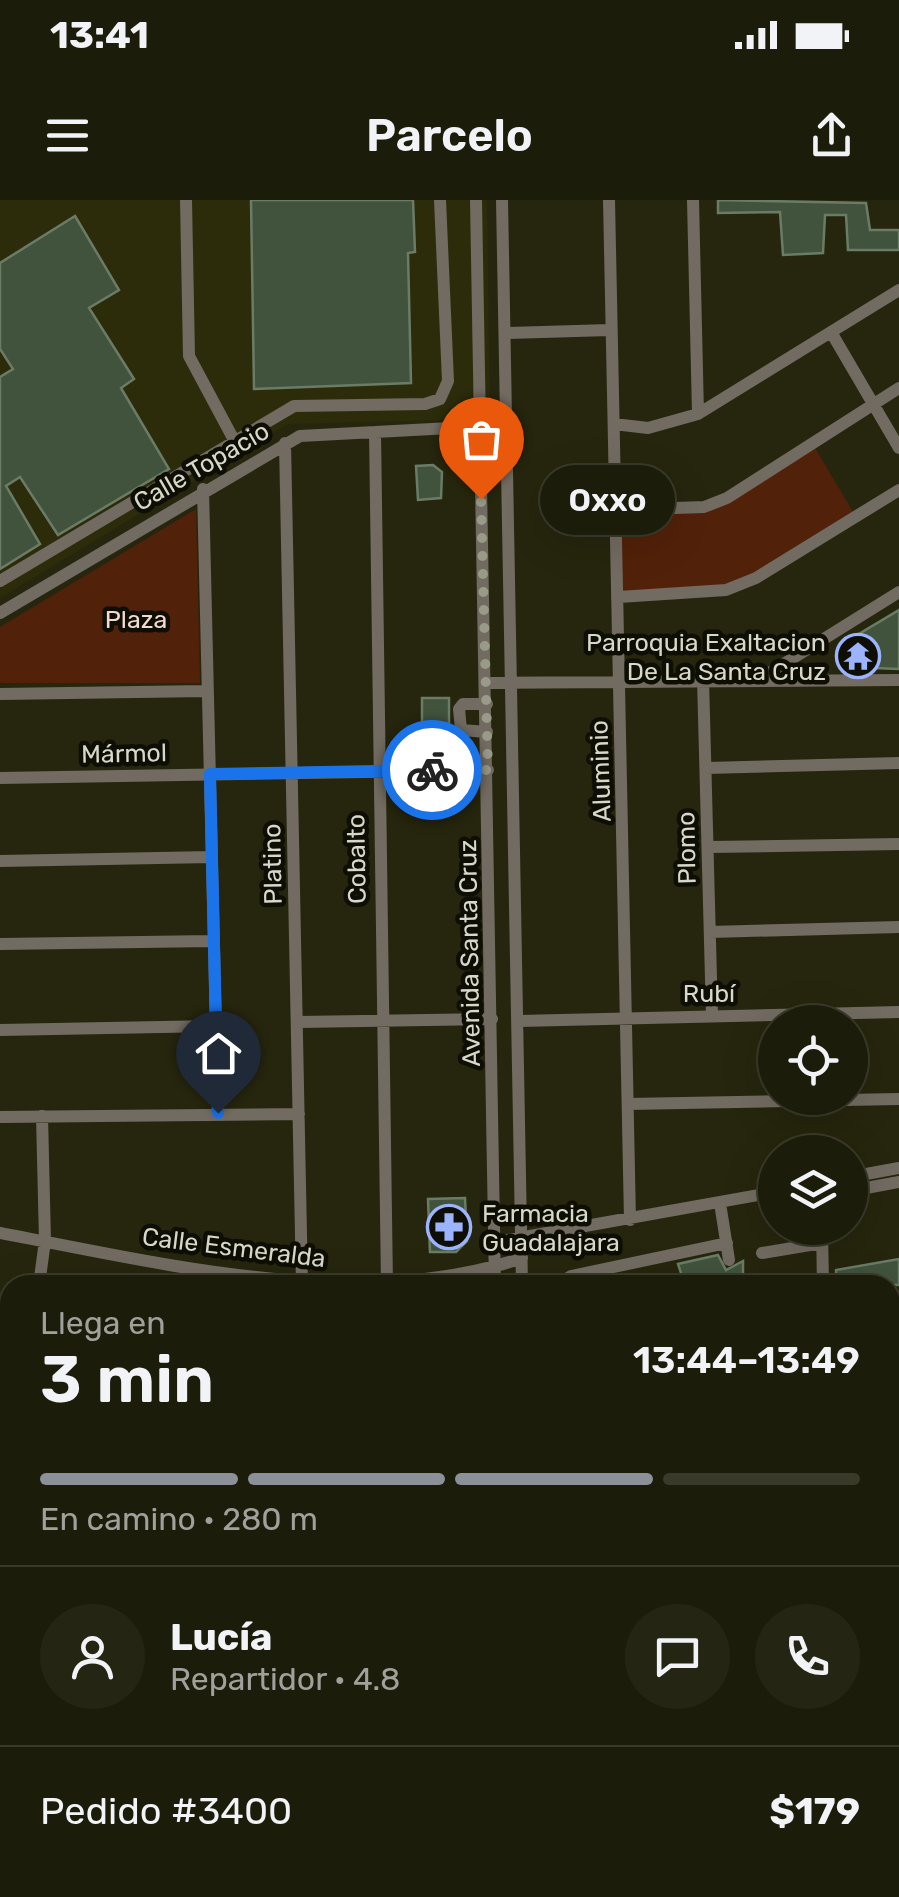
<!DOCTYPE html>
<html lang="es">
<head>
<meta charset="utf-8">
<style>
	:root { --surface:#1c1c0a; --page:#252513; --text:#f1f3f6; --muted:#a0a19c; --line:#3a3a2b; --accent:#8c9099 }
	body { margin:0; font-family:Rubik,sans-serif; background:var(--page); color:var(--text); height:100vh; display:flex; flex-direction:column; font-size:38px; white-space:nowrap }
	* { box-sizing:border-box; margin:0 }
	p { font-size:32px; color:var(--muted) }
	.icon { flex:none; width:55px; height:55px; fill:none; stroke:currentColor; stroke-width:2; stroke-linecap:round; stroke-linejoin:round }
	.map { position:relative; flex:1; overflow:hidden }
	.sheet { position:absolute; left:0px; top:1075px; width:900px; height:622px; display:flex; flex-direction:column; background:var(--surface); border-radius:30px 30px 0 0; box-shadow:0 10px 40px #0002,0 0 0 2px var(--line) }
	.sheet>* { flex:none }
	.tools { position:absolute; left:758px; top:805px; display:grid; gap:20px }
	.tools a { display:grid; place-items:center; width:110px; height:110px; border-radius:50%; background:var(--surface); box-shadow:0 10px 40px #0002,0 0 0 2px var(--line); font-size:50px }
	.pin { position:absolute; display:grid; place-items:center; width:85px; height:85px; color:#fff; margin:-102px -42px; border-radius:50% 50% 50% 0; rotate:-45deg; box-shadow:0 0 10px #0007 }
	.pin .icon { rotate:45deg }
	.courier { position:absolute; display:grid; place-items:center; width:100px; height:100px; margin:-50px; border:8px solid #1a73e8; border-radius:50%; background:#fff; color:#222; box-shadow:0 2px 12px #0007 }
	.bubble { position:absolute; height:70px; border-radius:35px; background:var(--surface); box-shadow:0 10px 40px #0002,0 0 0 2px var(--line); font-size:32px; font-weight:600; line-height:70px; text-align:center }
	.summary em { font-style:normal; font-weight:600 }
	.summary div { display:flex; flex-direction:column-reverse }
	.summary { display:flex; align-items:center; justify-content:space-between; height:170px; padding:0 40px }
	h1 { font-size:65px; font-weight:600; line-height:75px }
	.bar { display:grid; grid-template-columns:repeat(4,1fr); gap:15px 10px; align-content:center; height:120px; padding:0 40px }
	.bar i { height:12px; border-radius:8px; background:var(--line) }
	.bar .active { background:var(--accent) }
	.bar p { grid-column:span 4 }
	.line { display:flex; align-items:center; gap:25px; padding:0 40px; border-top:2px solid var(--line) }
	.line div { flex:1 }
	.round { display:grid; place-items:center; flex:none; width:105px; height:105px; border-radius:52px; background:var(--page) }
	.status { display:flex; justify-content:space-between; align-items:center; height:70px; padding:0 50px; background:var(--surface); direction:ltr }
	.status svg { height:28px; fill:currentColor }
	header { display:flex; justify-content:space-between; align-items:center; height:130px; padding:0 40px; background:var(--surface); font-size:45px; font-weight:600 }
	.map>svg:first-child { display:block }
	.built { fill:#2c2c0b }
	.green { fill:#522109 }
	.building { fill:#41523d; stroke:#6a7c66; stroke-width:2.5 }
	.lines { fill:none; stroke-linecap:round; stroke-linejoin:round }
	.minor { stroke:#726b61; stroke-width:12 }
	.done { stroke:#999a88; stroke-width:10; stroke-dasharray:0 18 }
	.route { stroke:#1a73e8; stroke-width:12 }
	.labels { text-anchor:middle; stroke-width:9; stroke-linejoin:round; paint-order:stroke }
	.street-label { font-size:25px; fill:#d7d8c9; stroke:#0f0e05 }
	.park-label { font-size:25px; fill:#f3dad0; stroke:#0f0e05 }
	.poi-label { font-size:25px; fill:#d7d8c9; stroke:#0f0e05; text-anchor:end }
</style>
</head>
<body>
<div class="status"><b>13:41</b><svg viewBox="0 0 49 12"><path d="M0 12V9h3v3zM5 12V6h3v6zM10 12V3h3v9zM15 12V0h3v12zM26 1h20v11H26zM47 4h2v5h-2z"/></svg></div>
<header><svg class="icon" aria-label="menu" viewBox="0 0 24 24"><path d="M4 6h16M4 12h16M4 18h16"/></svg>Parcelo<svg class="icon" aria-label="share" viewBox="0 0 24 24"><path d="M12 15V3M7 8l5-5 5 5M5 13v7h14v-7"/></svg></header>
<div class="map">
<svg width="899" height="1697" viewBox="0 0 899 1697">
	<rect width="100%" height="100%" fill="#26260e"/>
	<path class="built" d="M0 0H487L490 219 288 224 0 398Z"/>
	<path class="green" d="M812 243 856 317 726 390 619 397 617 310 704 307Z
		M196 309 200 483H0V427Z
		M0 1299 10 1300V1459L0 1457Z"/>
	<path class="building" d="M251 0H413L415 52 408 53 411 183 254 189Z
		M718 0 866 3 870 30H899V50H848L846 15H825L823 53 783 55 780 12 718 13Z
		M75 16 119 90 89 108 134 179 121 188 169 269 58 335 20 277 6 286 40 344 0 369V177L13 169 0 149V63Z
		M433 265 442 272 441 298 418 300 416 266Z
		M899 410V469L849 467 842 444Z
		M422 498H449V552H422Z
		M465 998 467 1041 456 1052H430L428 999Z
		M718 1055 726 1070 743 1061V1085H645L644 1080 681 1073 678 1064Z
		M899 1059V1085H836V1070Z"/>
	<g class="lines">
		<path class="minor" d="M186 0 189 156 234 240
			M476 0 495 1085
			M502 0 522 1085
			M609 0 630 1020
			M693 0 698 214
			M831 132 899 248
			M506 133 610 130
			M614 224 648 228 698 214 899 90
			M375 232 387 1085
			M285 243 302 1085
			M203 289 218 913
			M617 310 704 307 727 298 899 188
			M0 381 294 206 425 204 440 199 448 181 440 0
			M619 397 726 390 756 378 899 290
			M0 413 300 236 507 225
			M703 479 712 816
			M758 480 899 392
			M487 483 899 480
			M0 494 206 491
			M487 504H463L459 509 461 530 487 532
			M706 568 899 563
			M0 578 488 570
			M709 647 899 644
			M0 661 211 657
			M710 732 899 727
			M0 744 212 741
			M519 821 899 812
			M298 822 492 819
			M0 830 215 826
			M628 904 899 899
			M0 917 299 914
			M850 977 899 968
			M850 991 899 982
			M720 1003 729 1060
			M822 1028 823 1085
			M0 1033C164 1064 360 1113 522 1058
			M496 1042 775 992
			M762 1053 822 1043
			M39 1085 45 1041 42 916
			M557 1085 571 1076 727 1043
			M0 1184 10 1166
			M0 1203 10 1205
			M890 1247 899 1248
			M890 1279 899 1277
			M0 1290 10 1292
			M0 1465 10 1467
			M0 1545 10 1547
			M890 1545 899 1526
			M0 1639 10 1640
			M0 1670 10 1671
			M104 1688 157 1697
			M347 1688 378 1697
			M507 1688V1697
			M1 1697 10 1685
			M207 1697 213 1688
			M785 1697 790 1688
			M813 1697 818 1688"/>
	</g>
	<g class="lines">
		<path class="done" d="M432 570H488L481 299"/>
		<path class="route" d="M218 913 210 574 432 570"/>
	</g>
	<defs>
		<symbol id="temple-ring" viewBox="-11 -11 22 22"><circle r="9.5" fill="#0f0e05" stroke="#9cb4fd" stroke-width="1.5"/><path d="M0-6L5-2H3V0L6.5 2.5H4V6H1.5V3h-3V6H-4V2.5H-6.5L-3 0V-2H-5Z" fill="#9cb4fd"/></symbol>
		<symbol id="pharmacy-ring" viewBox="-11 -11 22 22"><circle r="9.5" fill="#0f0e05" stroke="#9cb4fd" stroke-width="1.5"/><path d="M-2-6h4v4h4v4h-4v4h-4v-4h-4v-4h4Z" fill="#9cb4fd"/></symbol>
	</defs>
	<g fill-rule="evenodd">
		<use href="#temple-ring" x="833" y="431" width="50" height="50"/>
		<use href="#pharmacy-ring" x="424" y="1002" width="50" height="50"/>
	</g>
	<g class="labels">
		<g class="street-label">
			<text transform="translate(201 266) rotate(-30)" y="9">Calle Topacio</text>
			<text transform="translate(124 553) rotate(-1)" y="9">Mármol</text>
			<text transform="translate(600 571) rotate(-92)" y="9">Aluminio</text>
			<text transform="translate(686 648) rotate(-91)" y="9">Plomo</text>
			<text transform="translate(356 659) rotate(-91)" y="9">Cobalto</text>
			<text transform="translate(272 664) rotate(-91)" y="9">Platino</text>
			<text transform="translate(469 753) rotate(-91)" y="9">Avenida Santa Cruz</text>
			<text x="709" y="802">Rubí</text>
			<text transform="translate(234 1047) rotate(7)" y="9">Calle Esmeralda</text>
		</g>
		<g class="park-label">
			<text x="136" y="428">Plaza</text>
		</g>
		<g class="poi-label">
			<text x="826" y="451">Parroquia Exaltacion<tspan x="826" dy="29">De La Santa Cruz</tspan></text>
			<text x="482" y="1022" text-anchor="start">Farmacia<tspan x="482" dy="29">Guadalajara</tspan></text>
		</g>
	</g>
</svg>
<div class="tools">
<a><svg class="icon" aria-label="locate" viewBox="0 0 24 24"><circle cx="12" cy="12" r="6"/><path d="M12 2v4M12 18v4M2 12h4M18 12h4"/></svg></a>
<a><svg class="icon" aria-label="layers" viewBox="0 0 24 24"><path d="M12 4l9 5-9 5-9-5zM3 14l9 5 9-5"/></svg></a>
</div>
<div class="pin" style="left:481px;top:299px;background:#ea580c"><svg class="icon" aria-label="bag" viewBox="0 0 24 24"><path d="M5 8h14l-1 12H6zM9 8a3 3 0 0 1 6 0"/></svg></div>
<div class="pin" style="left:218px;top:913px;background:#1f2937"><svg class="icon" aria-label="home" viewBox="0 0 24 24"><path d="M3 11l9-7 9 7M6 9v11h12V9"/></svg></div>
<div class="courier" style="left:432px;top:570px"><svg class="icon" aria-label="bike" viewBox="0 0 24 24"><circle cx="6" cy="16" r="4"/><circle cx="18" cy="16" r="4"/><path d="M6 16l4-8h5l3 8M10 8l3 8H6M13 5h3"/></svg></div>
<div class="bubble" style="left:540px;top:265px;width:135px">Oxxo</div>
<section class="sheet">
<div class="summary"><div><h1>3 min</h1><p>Llega en</p></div><em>13:44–13:49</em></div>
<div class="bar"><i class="active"></i><i class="active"></i><i class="active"></i><i></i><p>En camino · 280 m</p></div>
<div class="line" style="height:180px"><a class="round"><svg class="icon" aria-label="person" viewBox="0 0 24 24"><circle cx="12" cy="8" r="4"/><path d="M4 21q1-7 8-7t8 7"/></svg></a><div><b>Lucía</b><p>Repartidor · 4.8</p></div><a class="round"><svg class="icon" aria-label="chat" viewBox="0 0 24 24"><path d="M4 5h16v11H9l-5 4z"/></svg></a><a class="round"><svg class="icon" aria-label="phone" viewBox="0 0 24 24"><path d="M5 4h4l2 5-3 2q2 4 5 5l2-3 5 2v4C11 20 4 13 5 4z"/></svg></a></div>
<div class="line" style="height:130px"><div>Pedido #3400</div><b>$179</b></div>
</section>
</div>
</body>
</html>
